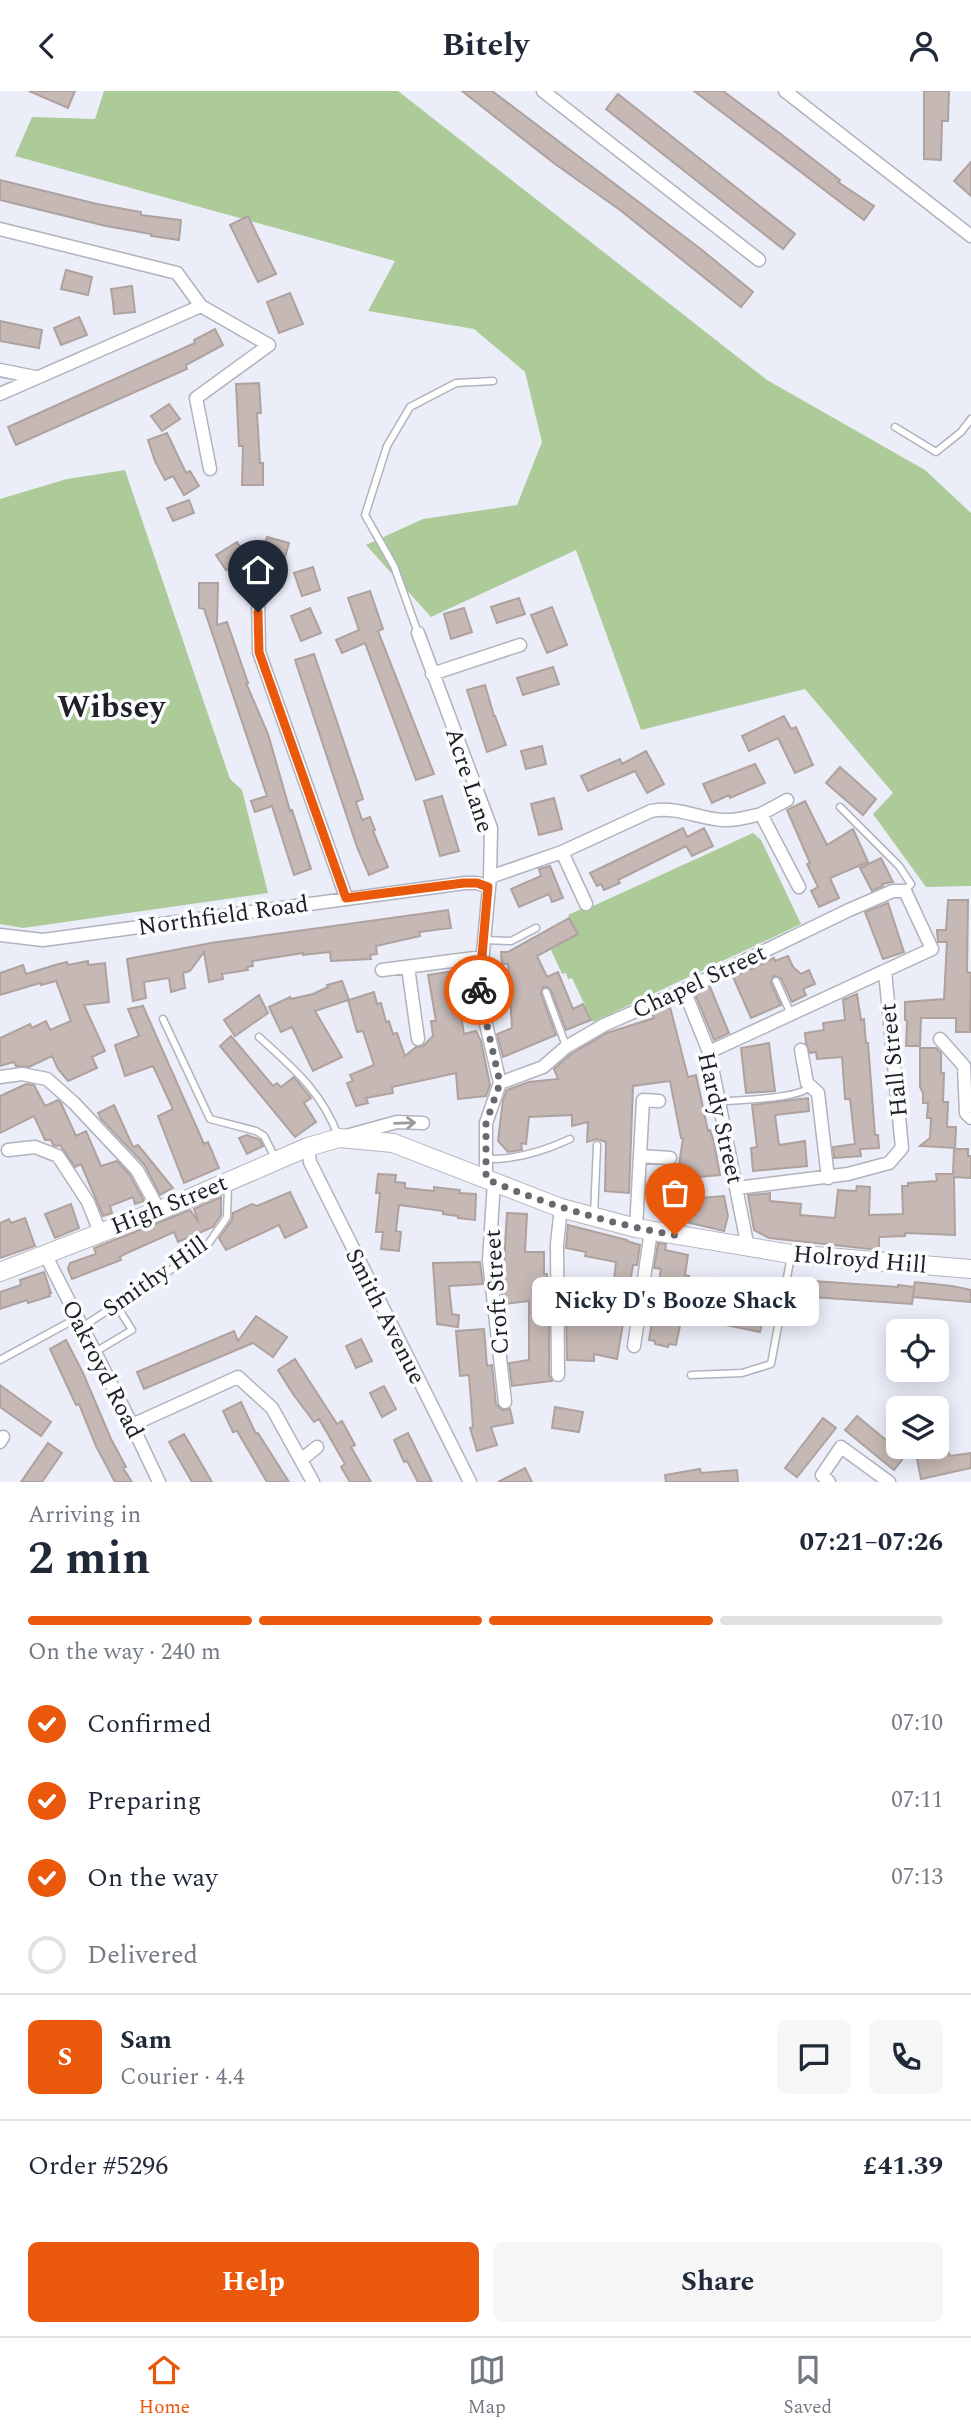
<!DOCTYPE html>
<html lang="en">
<head>
<meta charset="utf-8">
<style>
	:root { --surface:#fff; --page:#f6f6f7; --text:#1f2937; --muted:#747a83; --line:#e0e1e3; --accent:#ea580c }
	body { margin:0; font-family:Spectral,serif; background:var(--page); color:var(--text); height:100vh; display:flex; flex-direction:column; font-size:26px; white-space:nowrap }
	* { box-sizing:border-box; margin:0 }
	p { font-size:23px; color:var(--muted) }
	.icon { flex:none; width:38px; height:38px; fill:none; stroke:currentColor; stroke-width:2; stroke-linecap:round; stroke-linejoin:round }
	.map { position:relative; height:1391px; overflow:hidden }
	.side { display:flex; flex-direction:column; background:var(--surface); flex:1 }
	.side>* { flex:none }
	.fabs { position:absolute; left:886px; top:1228px; display:grid; gap:14px }
	.fabs a { display:grid; place-items:center; width:63px; height:63px; border-radius:10px; background:var(--surface); box-shadow:0 4px 18px #0003; font-size:35px }
	.pin { position:absolute; display:grid; place-items:center; width:60px; height:60px; color:#fff; margin:-72px -30px; border-radius:50% 50% 50% 0; rotate:-45deg; box-shadow:0 0 7px #0007 }
	.pin .icon { rotate:45deg }
	.courier { position:absolute; display:grid; place-items:center; width:70px; height:70px; margin:-35px; border:5px solid #ea580c; border-radius:50%; background:#fff; color:#222; box-shadow:0 2px 9px #0007 }
	.bubble { position:absolute; height:49px; border-radius:10px; background:var(--surface); box-shadow:0 4px 18px #0003; font-size:23px; font-weight:700; line-height:49px; text-align:center }
	.headline em { font-style:normal; font-weight:700 }
	.headline div { display:flex; flex-direction:column-reverse }
	.headline { display:flex; align-items:center; justify-content:space-between; height:119px; padding:0 28px }
	h1 { font-size:46px; font-weight:700; line-height:52px }
	.bar { display:grid; grid-template-columns:repeat(4,1fr); gap:10px 7px; align-content:center; height:84px; padding:0 28px }
	.bar i { height:9px; border-radius:5px; background:var(--line) }
	.bar .selected { background:var(--accent) }
	.bar p { grid-column:span 4 }
	.line { display:flex; align-items:center; gap:18px; padding:0 28px; border-top:2px solid var(--line) }
	.line div { flex:1 }
	.round { display:grid; place-items:center; flex:none; width:74px; height:74px; border-radius:10px; background:var(--page) }
	ol { padding:0 28px; list-style:none }
	li { display:flex; align-items:center; gap:21px; height:77px }
	li p { margin-inline-start:auto }
	li .icon { padding:7px; border-radius:50%; background:var(--accent); color:#fff; stroke-width:4 }
	li:last-child { color:var(--muted) }
	li i { width:38px; height:38px; border:4px solid var(--line); border-radius:50% }
	.cta { display:flex; gap:14px; margin-top:auto; padding:14px 28px }
	.cta a { flex:1; height:80px; border-radius:10px; background:var(--accent); color:#fff; font-size:28px; font-weight:700; line-height:80px; text-align:center }
	.cta a+a { background:var(--page); color:var(--text) }
	header { display:flex; justify-content:space-between; align-items:center; height:91px; padding:0 28px; background:var(--surface); font-size:32px; font-weight:700 }
	.menu { display:flex; justify-content:space-around; align-items:center; height:98px; border-top:2px solid var(--line); background:var(--surface); font-size:19px; color:var(--muted) }
	.menu a { display:grid; justify-items:center; gap:4px }
	.menu .selected { color:var(--accent) }
	.map>svg:first-child { display:block }
	.green { fill:#accb99 }
	.building { fill:#c5b8b5; stroke:#aea19e; stroke-width:2 }
	.lines { fill:none; stroke-linecap:round; stroke-linejoin:round }
	.service-casing { stroke:#b0b3bd; stroke-width:9 }
	.minor-casing { stroke:#b0b3bd; stroke-width:15 }
	.secondary-casing { stroke:#b0b3bd; stroke-width:20 }
	.service { stroke:#fff; stroke-width:6 }
	.minor { stroke:#fff; stroke-width:12 }
	.secondary { stroke:#fff; stroke-width:18 }
	.oneway { stroke:#9b9b9d }
	.done { stroke:#67696f; stroke-width:7; stroke-dasharray:0 12.6 }
	.route { stroke:#ea580c; stroke-width:9 }
	.labels { text-anchor:middle; stroke-width:7; stroke-linejoin:round; paint-order:stroke }
	.street-label { font-size:24px; fill:#202125; stroke:#fbfcfe }
	.district-label { font-size:32px; font-weight:bold; fill:#202125; stroke:#fbfcfe }
</style>
</head>
<body>
<header><svg class="icon" aria-label="back" viewBox="0 0 24 24"><path d="M15 5l-7 7 7 7"/></svg>Bitely<svg class="icon" aria-label="person" viewBox="0 0 24 24"><circle cx="12" cy="8" r="4"/><path d="M4 21q1-7 8-7t8 7"/></svg></header>
<div class="map">
<svg width="971" height="1391" viewBox="0 0 971 1391">
	<rect width="100%" height="100%" fill="#ebeef9"/>
	<path class="green" d="M104 0H398L767 289 925 379 971 422V795L926 796 873 723 893 702 805 598 641 639 576 459 431 526 366 454 423 428 517 414 542 351 525 281 474 238 368 220 395 170 15 65 32 26 95 28Z
		M125 379 230 688 242 699 268 802 23 837 0 833V408L67 388Z
		M753 742 761 749 801 833 593 931 572 887 568 888 566 882 562 883 551 859 578 843 568 824 592 813 593 815Z"/>
	<path class="building" d="M29 0H75L68 17Z
		M462 0H492L702 159 753 201 741 216 620 119 555 73Z
		M694 0H723L782 44 840 89 838 91 874 115 864 129Z
		M924 0H949L948 30H942L941 69 924 68Z
		M618 3 795 143 783 158 606 18Z
		M971 71V105L954 90Z
		M0 89 97 113 141 121V124L181 129 179 149 151 145V143L106 135 0 109Z
		M248 125 276 183 258 191 230 134Z
		M66 179 92 186 88 204 61 198Z
		M132 195 135 221 114 223 113 212H115L113 211 111 198Z
		M290 202 303 233 279 242 267 211Z
		M79 226 87 244 61 254 54 237Z
		M0 230 42 239 39 257 0 250Z
		M215 238 223 254 186 274 187 278 16 354 8 336 195 252 194 249Z
		M259 292 261 322H257L260 372H263V394H242L243 355H239L236 293Z
		M169 313 180 328 162 340 151 325Z
		M167 342 186 382 190 380 199 395 184 404 173 385 165 389 155 370 148 349Z
		M189 409 194 422 173 430 167 417Z
		M267 446 289 452 284 470 261 463Z
		M237 451 247 465 226 479 216 464Z
		M313 476 320 499 302 505 294 482Z
		M199 492H218L217 534 227 531 248 592H246L268 643 290 720 292 719 311 778 294 784 272 715 255 721 251 710 267 705 204 518 199 517Z
		M370 500 383 538 378 540 434 683 416 689 365 552 342 562 336 549 359 539 348 507Z
		M519 507 525 523 497 532 491 516Z
		M552 516 567 554 547 562 531 524Z
		M310 517 321 542 301 550 291 525Z
		M464 517 472 541 451 548 444 523Z
		M314 563 363 708 356 711 362 729 370 726 375 739 373 740 388 776 369 784 357 756 295 569Z
		M553 576 559 593 523 604 517 587Z
		M485 594 494 625H495L506 654 487 661 467 599Z
		M784 625 791 638 796 636 813 674 795 682 778 647 749 660 742 645Z
		M542 655 546 673 526 678 521 660Z
		M646 660 664 693 647 702 635 680 588 700 581 685 620 668 622 673Z
		M755 673 765 692 730 707 729 704 712 712 703 693Z
		M840 676 876 708 863 724 826 692Z
		M442 705 459 760 440 765 424 710Z
		M554 707 562 738 539 744 531 713Z
		M805 710 827 754 853 738 868 771 830 787 839 807 819 816 811 800 818 796 807 773 810 772 787 719Z
		M683 737 687 746 704 737 713 755 692 765 686 755 618 789 620 792 604 799 601 793 597 795 590 782Z
		M881 767 893 791 882 793 883 795 872 800 860 777Z
		M550 775 563 807 552 811 549 803 519 816 511 798 541 785 539 778Z
		M948 809H968L967 881 971 882 970 941H956V927H921L920 955H906L907 930 905 929V911L944 908 947 851H938L937 839H946Z
		M888 812 904 861 883 868 865 821Z
		M448 819 451 837 419 841 420 845 376 855 377 863 370 864 371 868 331 870 330 861 303 864V862L252 870 253 875 247 876 248 879 222 883 223 888 209 891 204 861 190 880 183 882 185 897 171 901 169 887 144 891 146 907 133 910 127 868 211 852Z
		M569 827 578 843 537 865 547 886 558 881 573 918 583 913 591 929 566 939 551 899 548 896H543L541 903 556 944 503 966 497 943 512 937 508 873H502L501 861H508Z
		M788 865 793 876 801 883 809 879 815 893 803 898 806 904 792 911 781 887 773 885 771 892 781 914 751 927 733 886 774 867 775 870Z
		M88 870V874L105 872 109 911 84 914 105 960 92 966 97 977 68 990 58 978 52 965 29 976 16 975 14 971 0 975V947L30 933 32 937 46 930 50 939 71 930 56 890 41 894 40 892 0 904V882L23 874 26 883 55 874 67 871 68 874Z
		M454 880 464 943 476 940 481 950 490 994 486 1005 458 1008 456 982 392 996 393 1002 366 1007 368 1012 356 1015 347 992 353 990 350 984 374 974 363 940 357 941 348 909 315 920 342 966 313 980 292 936 281 941 269 916 290 906 291 908 313 903 328 896 327 894 342 890 349 909 374 901 377 913 381 912 386 931 389 930 393 943 397 942 405 965 416 956 423 955 433 945 431 930H436L428 884Z
		M710 896 729 942 714 949 695 903Z
		M857 903 861 929 864 928 866 952H868L875 1044H878L879 1057 860 1058 861 1065 834 1067 833 1056 855 1053 850 1008H845L842 966 817 968 816 961 810 962 806 952 805 942 824 939 823 932 845 929 843 909Z
		M259 904 268 922 235 945 224 929Z
		M143 915 204 1053 208 1051 219 1077 184 1092 158 1025 173 1018 153 975 125 985 115 954 139 945 128 918Z
		M670 916 688 986 696 984 708 1040 710 1039 714 1051 720 1084 677 1088 683 1047H681L670 990 633 995 629 1102 605 1100 606 1051 597 1048 587 1051 588 1031 572 1035V1024L529 1026 526 1053 521 1052 522 1059 508 1061 498 1050 503 1009 507 999 529 991 558 988 554 978 571 963 607 942 654 927 652 922Z
		M231 945 273 995 277 992 281 996 294 986 311 1007 304 1012 316 1031 295 1046 220 955Z
		M769 952 775 1000 746 1002 741 957Z
		M920 957H936L941 962V982H944L943 1011H948L947 1036H956L955 1057 920 1055 930 1047 931 1027H927L928 1012H923V1002L920 996Z
		M26 993 34 994 45 1015 58 1009 61 1012 76 1045 86 1040 101 1075 117 1070 130 1084 144 1110 135 1113 133 1106 110 1115 112 1122 103 1125 81 1073 75 1076 60 1054 57 1055 53 1054 51 1049H45L34 1025 0 1042V1005Z
		M808 1007 809 1020 775 1024 779 1054 805 1050 807 1075 753 1080 751 1057 757 1056 752 1014Z
		M114 1014 133 1056 138 1054 173 1097 160 1104 144 1073 101 1028 98 1022Z
		M247 1044 260 1049 263 1055 247 1063 239 1047Z
		M954 1058H968V1065H971V1087L954 1086 955 1144 905 1142V1145L879 1146V1159L769 1147 754 1139 748 1104 761 1103 770 1102V1110L801 1113 800 1124 835 1127 838 1099 856 1100 857 1095 870 1096 869 1124 903 1123 902 1095H908V1092L937 1090 936 1083H953Z
		M378 1083 396 1084 395 1091 405 1092V1097L434 1100V1096L460 1099 459 1102 476 1103 475 1129 458 1127V1125L443 1123V1120L399 1114 396 1140 401 1141 399 1160 381 1158 383 1141H376L380 1102H376Z
		M290 1101 307 1136 285 1147 279 1134 226 1159 219 1147 232 1129 233 1122 252 1113 257 1115Z
		M724 1105 728 1125 724 1140 682 1130 683 1127 670 1125 673 1109Z
		M221 1106V1124L213 1136 178 1151 174 1141 127 1162 120 1166 121 1169 72 1188 68 1178 70 1172 96 1163 94 1157 190 1119 199 1132 194 1118Z
		M71 1113 79 1137 55 1147 45 1123Z
		M507 1122 527 1123 525 1161H544V1183H547V1214H549V1284L552 1290 512 1295 509 1272 529 1269V1210L503 1213 498 1170H504Z
		M25 1127 35 1155 0 1167V1132L9 1128 11 1132Z
		M568 1134 627 1149V1150L640 1154 637 1174H633L617 1268 594 1263V1270L567 1269 566 1214H589L590 1211 611 1215 616 1171 585 1165 586 1161 566 1157Z
		M658 1152 666 1153 665 1159 688 1164 685 1184 689 1185 688 1188 719 1191 720 1187 740 1191 741 1188 770 1193 760 1241 682 1225 676 1254 669 1253 668 1256 655 1253V1250L649 1249 661 1178 654 1177Z
		M480 1171 483 1193 449 1195 452 1223 459 1224 458 1236 437 1233 433 1172Z
		M44 1181 51 1202H49L50 1205 28 1212 27 1209 0 1218V1201L21 1194 20 1189Z
		M799 1189 898 1196V1194L914 1196 915 1191 952 1195 971 1199V1211L913 1206 914 1197 912 1213 798 1205Z
		M256 1225 287 1246 273 1266 253 1252 144 1298 137 1281 234 1240 238 1250Z
		M484 1238 487 1275 492 1274 496 1313 502 1319 510 1318 513 1332 491 1336 497 1354 477 1360 470 1337 473 1336 469 1284 460 1285 456 1240Z
		M361 1248 372 1270 356 1277 346 1255Z
		M66 1249 83 1282 111 1348 126 1376 123 1377 132 1391H115L96 1355 79 1313 76 1314 50 1258Z
		M295 1268 337 1333 342 1330 355 1354 351 1356 371 1391H350L341 1376 345 1373 319 1328 314 1331 293 1303 278 1279Z
		M0 1294 51 1331 41 1345 0 1316Z
		M384 1295 396 1318 382 1326 370 1302Z
		M241 1311 256 1343 258 1342 289 1391H267L237 1340 233 1341 223 1320Z
		M555 1316 583 1321 579 1341 552 1337Z
		M857 1325 905 1365 894 1379 845 1339Z
		M823 1327 836 1337 797 1386 785 1377Z
		M408 1342 432 1391H418L407 1370 404 1371 394 1349Z
		M184 1343 201 1372 212 1391H192L169 1351Z
		M48 1352 62 1362 42 1391H21Z
		M949 1362 950 1365 971 1362V1377L921 1388 917 1368Z
		M525 1377 532 1391H498Z
		M700 1378 701 1382 737 1379 738 1391H666L665 1384Z"/>
	<g class="lines">
		<defs>
			<path id="service" d="M895 336 936 361 961 341 971 328
				M418 542 394 475 365 424 387 355 410 316 456 292 493 290
				M840 716 899 775 911 793 905 800
				M484 849 511 850 536 837
				M776 890 791 923
				M546 901 566 955
				M163 928 210 1028 256 1040 264 1045 275 1067
				M259 946C294 978 320 999 338 1044
				M719 1011C740 1008 797 1009 811 995
				M487 1068C516 1069 544 1060 570 1048
				M594 1125 597 1054
				M82 1236 206 1156 227 1126 228 1094
				M95 1261 132 1239 120 1220
				M0 1269 77 1227
				M691 1284 742 1282 771 1273 791 1165"/>
			<path id="minor" d="M543 0 759 169
				M785 0 971 145
				M0 138 177 182 201 215 269 254 196 307 210 378
				M0 279 35 286
				M0 303 201 215
				M258 501 259 561 346 806
				M418 542 491 737 490 786 479 904 500 992 486 1032V1088
				M432 583 520 554
				M761 723 787 709
				M562 761 586 813
				M490 786 562 761 651 720C678 715 696 727 722 729 736 730 748 726 761 723L799 796
				M0 844 43 849 465 792H477L488 796
				M408 876 418 948
				M382 879 482 866
				M684 899 709 961 748 1157
				M940 948 964 975 966 1022 971 1027
				M801 959 807 992 818 1002 828 1087
				M0 986 22 983 47 988 74 1012 137 1079 159 1119
				M500 992 543 976 566 956 604 934 684 899 849 819 893 800H905L932 858 709 961
				M346 1045 397 1031 423 1032
				M308 1056 310 1071 470 1391
				M8 1059 35 1056 58 1065 88 1111 100 1141
				M640 1065 670 1067
				M494 1091 489 1169 505 1311
				M737 1097 848 1083 889 1072 902 1057 885 880
				M636 1137 643 1009 659 1010
				M46 1165 132 1334 159 1391
				M634 1255 651 1140
				M558 1284 557 1153 561 1117
				M132 1334 238 1286 272 1317 313 1391
				M0 1351 3 1346
				M301 1369 317 1356
				M829 1391 822 1384 841 1356 889 1391"/>
			<path id="secondary" d="M0 1181 188 1108 308 1056 339 1047 393 1052 561 1117 636 1137 791 1163 971 1178"/>
		</defs>
		<use href="#service" class="service-casing"/>
		<use href="#minor" class="minor-casing"/>
		<use href="#secondary" class="secondary-casing"/>
		<use href="#service" class="service"/>
		<use href="#minor" class="minor"/>
		<use href="#secondary" class="secondary"/>
	</g>
	<defs><path id="oneway-shaft" d="M-6 0H5M1.5-3L5.5 0L1.5 3" fill="none" stroke-width="1.6" stroke-linecap="round" stroke-linejoin="round" transform="scale(1.75)"/></defs>
	<use class="oneway" href="#oneway-shaft" transform="translate(405 1032) rotate(-2)"/>
	<g class="lines">
		<path class="done" d="M479 899 500 992 486 1032V1088C547 1114 610 1133 675 1144"/>
		<path class="route" d="M258 521 259 561 346 807 464 792H477L488 796 479 899"/>
	</g>
	<g class="labels">
		<g class="street-label">
			<text transform="translate(470 689) rotate(72)" y="8">Acre Lane</text>
			<text transform="translate(223 824) rotate(-8)" y="8">Northfield Road</text>
			<text transform="translate(699 890) rotate(-25)" y="8">Chapel Street</text>
			<text transform="translate(893 969) rotate(-96)" y="8">Hall Street</text>
			<text transform="translate(721 1027) rotate(77)" y="8">Hardy Street</text>
			<text transform="translate(169 1113) rotate(-22)" y="8">High Street</text>
			<text transform="translate(860 1168) rotate(5)" y="8">Holroyd Hill</text>
			<text transform="translate(155 1185) rotate(-35)" y="8">Smithy Hill</text>
			<text transform="translate(496 1201) rotate(-94)" y="8">Croft Street</text>
			<text transform="translate(386 1225) rotate(63)" y="8">Smith Avenue</text>
			<text transform="translate(103 1278) rotate(63)" y="8">Oakroyd Road</text>
		</g>
		<g class="district-label">
			<text x="111" y="626">Wibsey</text>
		</g>
	</g>
</svg>
<div class="fabs">
<a><svg class="icon" aria-label="locate" viewBox="0 0 24 24"><circle cx="12" cy="12" r="6"/><path d="M12 2v4M12 18v4M2 12h4M18 12h4"/></svg></a>
<a><svg class="icon" aria-label="layers" viewBox="0 0 24 24"><path d="M12 4l9 5-9 5-9-5zM3 14l9 5 9-5"/></svg></a>
</div>
<div class="pin" style="left:675px;top:1144px;background:#ea580c"><svg class="icon" aria-label="bag" viewBox="0 0 24 24"><path d="M5 8h14l-1 12H6zM9 8a3 3 0 0 1 6 0"/></svg></div>
<div class="pin" style="left:258px;top:521px;background:#1f2937"><svg class="icon" aria-label="home" viewBox="0 0 24 24"><path d="M3 11l9-7 9 7M6 9v11h12V9"/></svg></div>
<div class="courier" style="left:479px;top:899px"><svg class="icon" aria-label="bike" viewBox="0 0 24 24"><circle cx="6" cy="16" r="4"/><circle cx="18" cy="16" r="4"/><path d="M6 16l4-8h5l3 8M10 8l3 8H6M13 5h3"/></svg></div>
<div class="bubble" style="left:532px;top:1186px;width:287px">Nicky D's Booze Shack</div>
</div>
<section class="side">
<div class="headline"><div><h1>2 min</h1><p>Arriving in</p></div><em>07:21–07:26</em></div>
<div class="bar"><i class="selected"></i><i class="selected"></i><i class="selected"></i><i></i><p>On the way · 240 m</p></div>
<ol>
<li><svg class="icon" aria-label="check" viewBox="0 0 24 24"><path d="M5 12l5 5 9-10"/></svg>Confirmed<p>07:10</p></li>
<li><svg class="icon" aria-label="check" viewBox="0 0 24 24"><path d="M5 12l5 5 9-10"/></svg>Preparing<p>07:11</p></li>
<li><svg class="icon" aria-label="check" viewBox="0 0 24 24"><path d="M5 12l5 5 9-10"/></svg>On the way<p>07:13</p></li>
<li><i></i>Delivered</li>
</ol>
<div class="line" style="height:126px"><b class="round" style="background:var(--accent);color:#fff">S</b><div><b>Sam</b><p>Courier · 4.4</p></div><a class="round"><svg class="icon" aria-label="chat" viewBox="0 0 24 24"><path d="M4 5h16v11H9l-5 4z"/></svg></a><a class="round"><svg class="icon" aria-label="phone" viewBox="0 0 24 24"><path d="M5 4h4l2 5-3 2q2 4 5 5l2-3 5 2v4C11 20 4 13 5 4z"/></svg></a></div>
<div class="line" style="height:91px"><div>Order #5296</div><b>£41.39</b></div>
<div class="cta"><a>Help</a><a>Share</a></div>
</section>
<nav class="menu">
<a class="selected"><svg class="icon" aria-label="home" viewBox="0 0 24 24"><path d="M3 11l9-7 9 7M6 9v11h12V9"/></svg>Home</a>
<a><svg class="icon" aria-label="map" viewBox="0 0 24 24"><path d="M3 6l6-2 6 2 6-2v14l-6 2-6-2-6 2zM9 4v14M15 6v14"/></svg>Map</a>
<a><svg class="icon" aria-label="saved" viewBox="0 0 24 24"><path d="M7 4h10v16l-5-4-5 4z"/></svg>Saved</a>
</nav>
</body>
</html>
